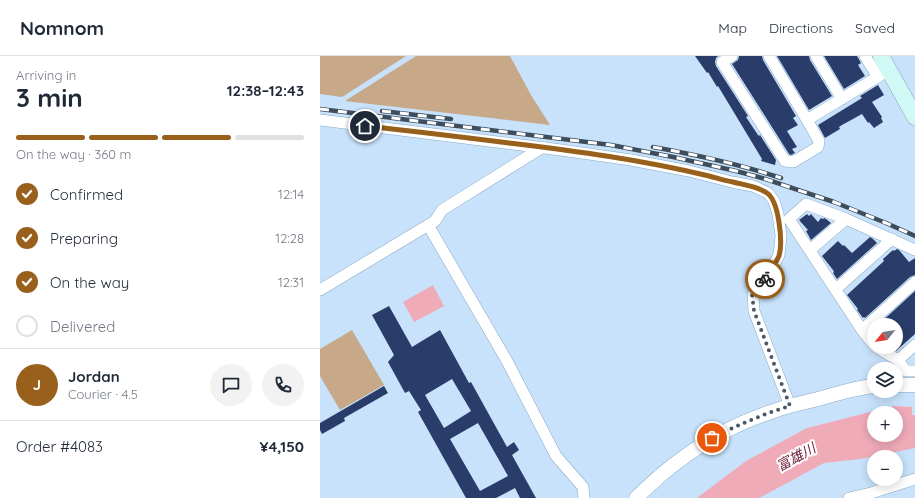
<!DOCTYPE html>
<html lang="en">
<head>
<meta charset="utf-8">
<style>
	:root { --surface:#fff; --page:#f2f2f3; --text:#1f2937; --muted:#747a83; --line:#e0e1e3; --accent:#98601b }
	body { margin:0; font-family:Quicksand,"Noto Sans JP",sans-serif; background:var(--page); color:var(--text); height:100vh; display:flex; flex-direction:column; font-size:15px; white-space:nowrap }
	* { box-sizing:border-box; margin:0 }
	p { font-size:13px; color:var(--muted) }
	.icon { flex:none; width:22px; height:22px; fill:none; stroke:currentColor; stroke-width:2; stroke-linecap:round; stroke-linejoin:round }
	.map { position:relative; flex:1; overflow:hidden }
	.sheet { display:flex; flex-direction:column; background:var(--surface); width:320px }
	.sheet>* { flex:none }
	.needle { width:26px; rotate:240deg }
	.buttons { position:absolute; left:547px; top:262px; display:grid; gap:8px }
	.buttons a { display:grid; place-items:center; width:36px; height:36px; border-radius:50%; background:var(--surface); box-shadow:0 2px 10px #0003; font-size:20px }
	.pin { position:absolute; display:grid; place-items:center; width:34px; height:34px; color:#fff; margin:-17px; border:2px solid #fff; border-radius:50%; box-shadow:0 1px 4px #0007 }
	.courier { position:absolute; display:grid; place-items:center; width:40px; height:40px; margin:-20px; border:3px solid #98601b; border-radius:50%; background:#fff; color:#222; box-shadow:0 1px 5px #0007 }
	.head em { font-style:normal; font-weight:800 }
	.head div { display:flex; flex-direction:column-reverse }
	.head { display:flex; align-items:center; justify-content:space-between; height:68px; padding:0 16px }
	h1 { font-size:26px; font-weight:800; line-height:30px }
	.bar { display:grid; grid-template-columns:repeat(4,1fr); gap:6px 4px; align-content:center; height:48px; padding:0 16px }
	.bar i { height:5px; border-radius:3px; background:var(--line) }
	.bar .active { background:var(--accent) }
	.bar p { grid-column:span 4 }
	.line { display:flex; align-items:center; gap:10px; padding:0 16px; border-top:1px solid var(--line) }
	.line div { flex:1 }
	.round { display:grid; place-items:center; flex:none; width:42px; height:42px; border-radius:21px; background:var(--page) }
	ol { padding:0 16px; list-style:none }
	li { display:flex; align-items:center; gap:12px; height:44px }
	li p { margin-inline-start:auto }
	li .icon { padding:4px; border-radius:50%; background:var(--accent); color:#fff; stroke-width:4 }
	li:last-child { color:var(--muted) }
	li i { width:22px; height:22px; border:2px solid var(--line); border-radius:50% }
	header { display:flex; align-items:center; gap:24px; box-sizing:border-box; height:56px; padding:0 20px; background:var(--surface); border-bottom:1px solid var(--line) }
	header strong { font-size:19px }
	nav { display:flex; gap:22px; margin-inline-start:auto; font-size:14px }
	main { display:flex; flex:1; min-height:0 }
	.map>svg:first-child { display:block }
	.green { fill:#c7a889 }
	.water { fill:#f0abb9; fill-rule:evenodd }
	.building { fill:#2a3d6a; fill-rule:evenodd }
	.lines { fill:none; stroke-linecap:round; stroke-linejoin:round }
	.minor-casing { stroke:#89a9c6; stroke-width:12 }
	.tertiary-casing { stroke:#89a9c6; stroke-width:15 }
	.secondary-casing { stroke:#89a9c6; stroke-width:17 }
	.minor { stroke:#fff; stroke-width:11 }
	.tertiary { stroke:#fff; stroke-width:14 }
	.secondary { stroke:#d0f9f5; stroke-width:16 }
	.rail-casing { stroke:#3d4d5b; stroke-width:4.5 }
	.rail { stroke:#fff; stroke-width:3; stroke-dasharray:9; stroke-linecap:butt }
	.done { stroke:#4a5a69; stroke-width:4; stroke-dasharray:0 7.2 }
	.route { stroke:#98601b; stroke-width:5 }
	.labels { text-anchor:middle; stroke-width:4; stroke-linejoin:round; paint-order:stroke }
	.water-label { font-size:14px; font-style:italic; fill:#73243c; stroke:#fff }
</style>
</head>
<body>
<header>
<strong>Nomnom</strong>
<nav><a>Map</a><a>Directions</a><a>Saved</a></nav>
</header>
<main>
<section class="sheet">
<div class="head"><div><h1>3 min</h1><p>Arriving in</p></div><em>12:38–12:43</em></div>
<div class="bar"><i class="active"></i><i class="active"></i><i class="active"></i><i></i><p>On the way · 360 m</p></div>
<ol>
<li><svg class="icon" aria-label="check" viewBox="0 0 24 24"><path d="M5 12l5 5 9-10"/></svg>Confirmed<p>12:14</p></li>
<li><svg class="icon" aria-label="check" viewBox="0 0 24 24"><path d="M5 12l5 5 9-10"/></svg>Preparing<p>12:28</p></li>
<li><svg class="icon" aria-label="check" viewBox="0 0 24 24"><path d="M5 12l5 5 9-10"/></svg>On the way<p>12:31</p></li>
<li><i></i>Delivered</li>
</ol>
<div class="line" style="height:72px"><b class="round" style="background:var(--accent);color:#fff">J</b><div><b>Jordan</b><p>Courier · 4.5</p></div><a class="round"><svg class="icon" aria-label="chat" viewBox="0 0 24 24"><path d="M4 5h16v11H9l-5 4z"/></svg></a><a class="round"><svg class="icon" aria-label="phone" viewBox="0 0 24 24"><path d="M5 4h4l2 5-3 2q2 4 5 5l2-3 5 2v4C11 20 4 13 5 4z"/></svg></a></div>
<div class="line" style="height:52px"><div>Order #4083</div><b>¥4,150</b></div>
</section>
<div class="map">
<svg width="595" height="442" viewBox="0 0 595 442">
	<rect width="100%" height="100%" fill="#c7e2fa"/>
	<path class="green" d="M0 0H86L22 41 0 38Z
		M96 0H190L211 39 230 69 25 45Z
		M32 274 64 329 20 354 0 320V293Z"/>
	<path class="water" d="M113 229 124 250 94 266 83 246Z
		M574 350 592 351V359H595V392L540 403 504 407 439 442H377L426 405 487 372ZM554 357H576V379H554Z"/>
	<path class="building" d="M375 0H398L396 2 395 6 396 10 428 60 426 61 438 79 439 80 440 79 456 104 455 109 441 105 442 103 398 30 397 31 388 16 387 17Z
		M419 0H442L443 4 476 60 473 62 478 69 467 75 477 91 472 93 475 97 471 99 469 98 412 8 418 4Z
		M457 0H489L490 4 512 40 489 54Z
		M504 0H537L541 7 538 9 545 20 524 33Z
		M558 29 564 39 552 46 562 61 561 62 563 66 554 72 549 66 548 67 542 58 522 69 519 71 520 73 505 82 498 69 542 42 540 40Z
		M487 158 489 160 491 158 498 166 501 162 503 163 504 162 506 163 511 167 491 184 486 175 488 174 479 164Z
		M550 181 553 183 557 187 517 223 513 217 514 216 513 214 502 200 518 185 523 190 524 189 532 197Z
		M577 193 579 194 589 206 595 202V219L590 221 545 262 544 261 543 262 537 254 538 253 527 239 564 205 563 203 573 194 574 195Z
		M595 235V278L576 295V269H558Z
		M69 250 92 291 120 274 149 327 151 326 187 391 194 386 199 394 192 399 216 442H200L195 432 176 442H146L98 356 101 354 89 335 85 337 68 306 74 299 52 259ZM132 323 151 355 124 372 105 339ZM158 367 188 420 160 435 130 383Z
		M64 330 68 337 24 362 25 365 2 378 0 374V367Z"/>
	<g class="lines">
		<defs>
			<path id="minor" d="M412 0 402 6 465 105 473 106 498 91 499 85 487 64 569 14
				M449 0 487 64
				M496 0 522 43
				M545 0 558 21
				M0 64 241 94 311 104 369 115 412 126 433 130 448 137 454 145 458 158 461 180 459 199 448 219 433 238 434 255 470 350
				M108 169 187 305 236 400 263 431 264 442
				M490 194 526 163
				M516 233 572 183
				M0 234 115 165 122 154 223 91
				M542 274 595 226
				M554 289 542 274 469 163 486 148 526 163 595 194
				M556 291 578 304 586 315H595
				M578 304 595 289
				M529 442 551 437 595 423"/>
			<path id="tertiary" d="M576 329H595
				M316 442C324 434 332 427 341 419 373 392 410 369 451 356 466 350 482 347 498 343 516 338 535 332 554 330"/>
			<path id="secondary" d="M561 0 595 61"/>
		</defs>
		<use href="#minor" class="minor-casing"/>
		<use href="#tertiary" class="tertiary-casing"/>
		<use href="#secondary" class="secondary-casing"/>
		<use href="#minor" class="minor"/>
		<use href="#tertiary" class="tertiary"/>
		<use href="#secondary" class="secondary"/>
		<defs>
			<path id="rail" d="M0 53 291 89 353 101 416 115 442 122 514 146 566 167 595 180
				M62 55 131 63
				M333 91C377 99 419 108 461 122"/>
		</defs>
		<use href="#rail" class="rail-casing"/>
		<use href="#rail" class="rail"/>
	</g>
	<g class="lines">
		<path class="done" d="M392 382C418 369 443 358 470 350L434 255 432 238 445 223"/>
		<path class="route" d="M45 70C93 75 141 81 189 87 256 95 323 104 389 120 397 122 405 125 413 126 424 129 437 130 447 137 459 145 463 186 459 200 456 207 449 217 445 223"/>
	</g>
	<g class="labels">
		<g class="water-label">
			<text transform="translate(476 401) rotate(-29)" y="5">富雄川</text>
		</g>
	</g>
</svg>
<div class="buttons">
<a><svg class="needle" viewBox="-14 -14 28 28"><path d="M0-13l5 13h-10z" fill="#e53935"/><path d="M0 13l5-13h-10z" fill="#747a83"/></svg></a>
<a><svg class="icon" aria-label="layers" viewBox="0 0 24 24"><path d="M12 4l9 5-9 5-9-5zM3 14l9 5 9-5"/></svg></a>
<a>+</a>
<a>−</a>
</div>
<div class="pin" style="left:392px;top:382px;background:#ea580c"><svg class="icon" aria-label="bag" viewBox="0 0 24 24"><path d="M5 8h14l-1 12H6zM9 8a3 3 0 0 1 6 0"/></svg></div>
<div class="pin" style="left:45px;top:70px;background:#1f2937"><svg class="icon" aria-label="home" viewBox="0 0 24 24"><path d="M3 11l9-7 9 7M6 9v11h12V9"/></svg></div>
<div class="courier" style="left:445px;top:223px"><svg class="icon" aria-label="bike" viewBox="0 0 24 24"><circle cx="6" cy="16" r="4"/><circle cx="18" cy="16" r="4"/><path d="M6 16l4-8h5l3 8M10 8l3 8H6M13 5h3"/></svg></div>
</div>
</main>
</body>
</html>
